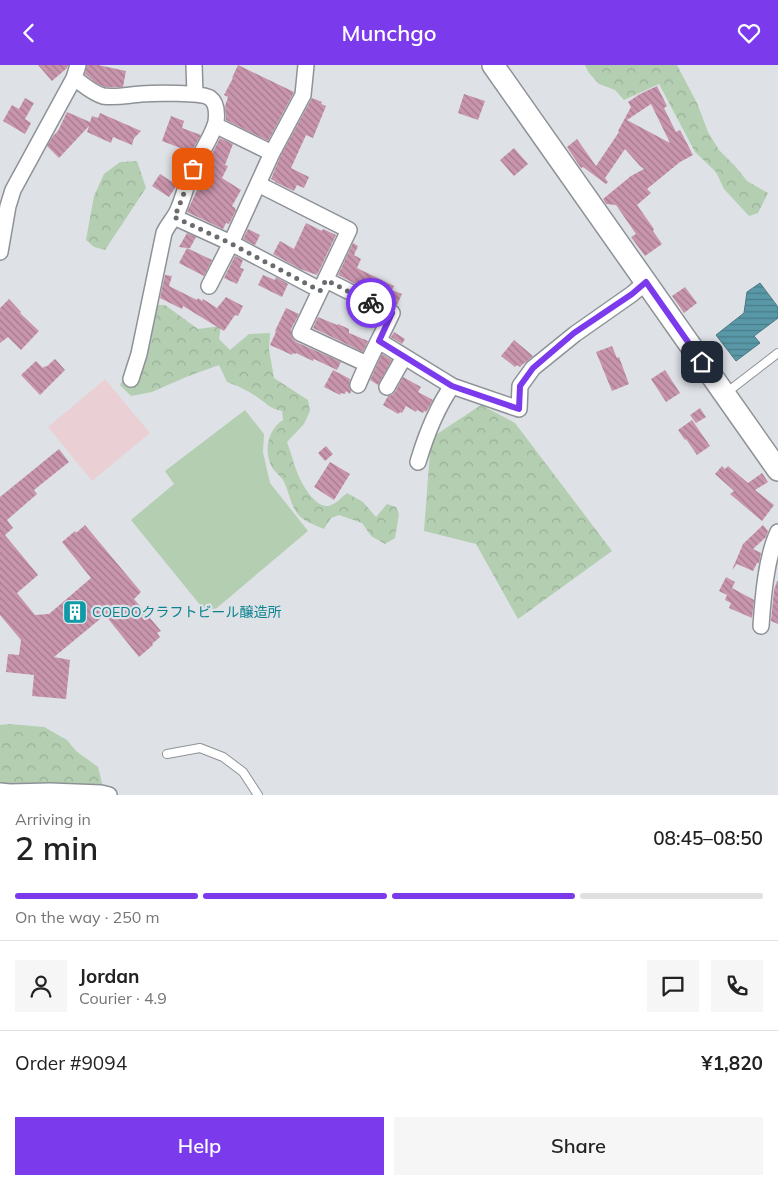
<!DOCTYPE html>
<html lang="en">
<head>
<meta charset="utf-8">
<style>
	:root { --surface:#fff; --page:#f6f6f6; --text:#222; --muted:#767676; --line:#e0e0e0; --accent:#7c3aed }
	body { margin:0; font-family:Mulish,"Noto Sans JP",sans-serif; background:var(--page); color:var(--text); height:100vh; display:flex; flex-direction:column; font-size:19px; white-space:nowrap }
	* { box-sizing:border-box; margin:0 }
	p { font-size:16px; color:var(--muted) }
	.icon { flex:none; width:28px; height:28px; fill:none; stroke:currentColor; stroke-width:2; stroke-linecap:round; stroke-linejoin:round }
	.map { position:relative; height:730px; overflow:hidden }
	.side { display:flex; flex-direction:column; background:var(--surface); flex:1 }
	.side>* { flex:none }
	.pin { position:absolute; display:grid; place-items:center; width:42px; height:42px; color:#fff; margin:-21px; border-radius:10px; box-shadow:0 2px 8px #0006 }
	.courier { position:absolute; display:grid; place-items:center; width:50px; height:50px; margin:-25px; border:4px solid #7c3aed; border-radius:50%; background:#fff; color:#222; box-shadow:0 1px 6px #0007 }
	.summary em { font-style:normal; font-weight:600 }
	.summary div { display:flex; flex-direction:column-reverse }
	.summary { display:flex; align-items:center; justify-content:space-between; height:85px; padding:0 15px }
	h1 { font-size:32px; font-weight:600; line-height:38px }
	.bar { display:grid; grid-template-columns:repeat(4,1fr); gap:8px 5px; align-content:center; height:60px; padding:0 15px }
	.bar i { height:6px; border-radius:4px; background:var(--line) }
	.bar .on { background:var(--accent) }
	.bar p { grid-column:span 4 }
	.line { display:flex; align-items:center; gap:12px; padding:0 15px; border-top:1px solid var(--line) }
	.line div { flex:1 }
	.round { display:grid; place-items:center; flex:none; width:52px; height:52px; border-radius:0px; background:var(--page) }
	.action { display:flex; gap:10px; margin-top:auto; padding:10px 15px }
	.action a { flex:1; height:58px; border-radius:0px; background:var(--accent); color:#fff; font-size:20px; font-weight:600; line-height:58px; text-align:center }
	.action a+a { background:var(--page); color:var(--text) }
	header { display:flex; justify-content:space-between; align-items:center; height:65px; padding:0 15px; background:var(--accent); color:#fff; font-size:22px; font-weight:600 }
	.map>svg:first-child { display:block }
	.industrial { fill:#ead0d4 }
	.forest { fill:url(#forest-crowns) }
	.park { fill:#b3ceb1 }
	.water { fill:url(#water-rules); stroke:#4b7782 }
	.building { fill:url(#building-back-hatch); fill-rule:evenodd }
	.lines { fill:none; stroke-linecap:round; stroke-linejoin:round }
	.lane-casing { stroke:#8e9297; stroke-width:10 }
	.street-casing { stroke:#8e9297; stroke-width:18 }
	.secondary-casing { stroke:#8e9297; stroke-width:24 }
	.lane { stroke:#fff; stroke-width:8 }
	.street { stroke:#fff; stroke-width:15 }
	.secondary { stroke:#fff; stroke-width:21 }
	.done { stroke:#696b6e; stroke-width:5; stroke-dasharray:0 9 }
	.route { stroke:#7c3aed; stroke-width:6 }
	.labels { text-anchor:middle; stroke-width:4.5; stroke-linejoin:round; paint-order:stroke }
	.culture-label { font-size:14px; fill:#0d838f; stroke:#dee2e7; text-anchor:start }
</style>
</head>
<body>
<header><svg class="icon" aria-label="back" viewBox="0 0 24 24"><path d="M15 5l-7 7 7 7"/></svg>Munchgo<svg class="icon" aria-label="heart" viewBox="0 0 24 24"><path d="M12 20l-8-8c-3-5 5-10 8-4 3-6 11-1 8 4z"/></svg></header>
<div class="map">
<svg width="778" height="730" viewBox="0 0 778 730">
	<defs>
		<pattern id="forest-crowns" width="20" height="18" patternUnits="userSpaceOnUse" patternTransform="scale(1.25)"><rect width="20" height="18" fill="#b3ceb1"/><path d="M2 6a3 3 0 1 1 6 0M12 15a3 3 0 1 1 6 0" fill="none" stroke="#9ab199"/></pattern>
		<pattern id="water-rules" width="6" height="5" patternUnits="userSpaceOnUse" patternTransform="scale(1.25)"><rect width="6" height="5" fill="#5998a7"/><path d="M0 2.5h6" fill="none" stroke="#4a7c88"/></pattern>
		<pattern id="building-back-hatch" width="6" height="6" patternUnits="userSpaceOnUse" patternTransform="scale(1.25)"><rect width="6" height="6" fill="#c995ad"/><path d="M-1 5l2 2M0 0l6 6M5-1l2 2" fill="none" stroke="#a37a8d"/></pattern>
	</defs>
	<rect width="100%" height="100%" fill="#dee2e7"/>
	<path class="industrial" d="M105 314 150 368 92 416 48 362Z"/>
	<path class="forest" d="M585 0H677L697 38 708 67 719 85 736 102 747 116 768 128 758 148 749 151 724 124 716 107 695 87 659 19 624 35 615 25 599 19 589 8Z
		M137 96 146 123 105 185 94 182 86 175 94 131 104 109 120 97Z
		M144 240H165L198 264 221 261 219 274 230 285 249 269 270 268 269 284 274 313 308 335 310 346 304 359 287 377C291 387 293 397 297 407 301 418 315 443 328 441 335 440 342 432 347 428L363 437 376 452 387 439 396 442 399 449 395 473 385 479 371 471 362 458 339 450 331 453 324 464C315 460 302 456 297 448 291 440 289 428 285 419 283 413 277 409 273 404 263 388 267 365 283 355L282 346C268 343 268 339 257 332 247 325 238 321 227 317L219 300 186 312 152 327 131 331 120 320 126 308 135 266Z
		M481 340 515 358 612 486 518 554 476 479 424 466 431 373Z
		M10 659 44 662 67 675 76 686 98 702 105 730H0V660Z"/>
	<path class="park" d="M245 345 264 369 263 387 270 418 308 466 212 547 205 546 131 455 174 419 165 406Z"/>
	<path class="water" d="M760 218 778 242V253L754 271 760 278 736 296 716 270 744 248 747 227Z"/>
	<path class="building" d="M38 0H68L67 3 52 16Z
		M87 0H98L126 6 123 22H105L96 18 85 9Z
		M238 0 294 27 268 76 226 55 225 41 228 32 224 30 233 13H232Z
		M657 21 667 41 664 43 676 67 680 65 693 90 680 97 647 124 651 128 637 140 654 164 653 166 662 179 645 191 631 172 636 169 616 140 606 139 603 134 631 111 644 104 640 101 625 84 605 113 608 117 606 119 583 102 581 103 567 82 577 74 596 101 619 67 618 66 631 42 628 37 640 29ZM651 39 670 78 627 55Z
		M464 29 485 36 478 55 458 48Z
		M25 33 34 38 25 54 31 58 25 69 3 56 12 40 19 44Z
		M312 33 322 37 321 39 326 41 313 73 306 70 291 103 309 112 304 123 297 120 294 126 275 117V116L271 114 280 92Z
		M67 47 90 57 92 51 98 53 100 48 141 66 134 73 132 80 113 72 111 78 87 67 89 61 59 93 47 81 53 71 58 66Z
		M171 51 184 56 182 63 201 70 191 87 162 76Z
		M220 73 233 79 225 100 228 101 222 113 241 125 232 141 235 143V144L236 145 229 159 226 158 223 164 187 147 198 123 196 122 197 119Z
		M514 83 528 99 514 111 500 95Z
		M160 109 177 120 169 132 152 121Z
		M306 158 322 166 323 164 336 170 317 210 300 204 273 189 280 176 294 184Z
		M248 164 260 170 255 180 243 174Z
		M187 168 196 172 190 183H187L212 195 204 211 179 198 187 183 179 182Z
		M353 178 358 181 354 190 361 194 357 203 394 221 392 225 402 229 397 240 338 210Z
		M235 191 243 195 240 203 244 204 237 219 224 213Z
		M165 210 172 211 169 221 197 235 198 233 202 236 203 234 217 243 226 232 243 241 238 251 235 250 224 266 183 241 182 244 160 233Z
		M263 210 275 215 276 212 288 219 282 232 258 220Z
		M685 222 697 238 684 248 672 231Z
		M9 234 21 247 20 248 39 266 21 285 8 272 0 278V243Z
		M286 243 299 249 291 264V269L293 274 296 277 341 297 337 305 314 294 313 296 296 288 295 289 293 288 292 290 270 280 276 267 275 266Z
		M318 252 337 260 338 259 349 264V268L368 276 363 287 313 263Z
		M394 267 405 274 402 279 391 272Z
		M514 275 533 291 525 298H524L520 302 517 300 515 302 501 291Z
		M612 281 617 293 619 292 629 319 612 326 596 287Z
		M382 289 392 295 378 320 370 315Z
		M55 294 65 305 40 330 21 310 36 296 43 303 45 301 46 302Z
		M333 305 350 314 349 321 351 326 350 329 346 326 345 329 341 328 340 330 324 322Z
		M665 305 680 328 666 337 651 314Z
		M403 312 421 322 418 327 433 335 426 347 424 346 423 348 417 345 416 347 406 341 402 348 400 347 398 349 383 340 388 331 392 330 395 327Z
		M700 343 706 352 696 358 690 350Z
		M692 355 710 381 697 390 686 374 685 375 678 365Z
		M326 381 333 389 325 396 318 388Z
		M59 384 69 397 34 425 37 429 7 455 13 463 5 470 38 510 17 528 35 550 49 549 91 513 62 477 75 466 76 468 85 460 141 527 134 534 161 566 157 568 160 572 152 579 153 580 139 592 105 550 54 592 70 595 66 634 32 631 34 610 6 607 8 589 19 590 21 575 0 550V432Z
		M330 397 350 409 334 435 314 422Z
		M722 401 725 404 728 401 748 418 762 408 768 417 755 425 774 440 762 456 730 429 734 426 715 409Z
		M763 460 768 466 766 472 753 484 761 488 759 498H757L753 506 737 499 732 505 743 479Z
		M726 512 735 517 732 523 754 535 752 553 729 543 731 538 725 535 727 530 719 526Z
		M777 516H778V559L771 556 774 525Z"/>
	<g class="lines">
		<defs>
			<path id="lane" d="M726 328 778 288
				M167 689 200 683 223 692 243 707 258 730"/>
			<path id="street" d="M194 0 195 29
				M74 13C83 19 92 28 103 31 116 33 128 30 141 29 153 28 202 27 210 33 217 38 217 49 216 57 213 70 200 89 194 102 187 116 184 131 178 145 174 154 168 159 164 168L139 289 131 314
				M215 60 272 88
				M258 119 349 165 300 268 367 299
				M174 152 231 178 320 225
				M0 187 8 141 13 125 74 13 78 0
				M326 215 392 248C381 272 368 295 358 320
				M209 221 231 178 272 88 303 30 306 0
				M379 276 452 321 519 344 520 321 533 303 575 269 632 229 646 217
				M387 322 404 292
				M418 397C426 370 436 344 452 321
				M761 561C763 532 766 493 778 467
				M0 726 10 727 50 726 101 728 109 730"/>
			<path id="secondary" d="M493 0 778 405"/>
		</defs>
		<use href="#lane" class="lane-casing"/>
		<use href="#street" class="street-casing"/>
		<use href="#secondary" class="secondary-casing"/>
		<use href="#lane" class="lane"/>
		<use href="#street" class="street"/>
		<use href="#secondary" class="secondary"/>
	</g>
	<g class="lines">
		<path class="done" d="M193 104 178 144 174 152 230 178 320 226 326 215 371 238"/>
		<path class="route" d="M371 238 392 248 379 276 452 321 519 344 520 321 533 303 574 268 632 229 646 217 702 297"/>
	</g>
	<defs>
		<symbol id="building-square" viewBox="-11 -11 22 22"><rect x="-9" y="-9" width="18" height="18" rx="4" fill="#0f9aa8" stroke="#dee2e7"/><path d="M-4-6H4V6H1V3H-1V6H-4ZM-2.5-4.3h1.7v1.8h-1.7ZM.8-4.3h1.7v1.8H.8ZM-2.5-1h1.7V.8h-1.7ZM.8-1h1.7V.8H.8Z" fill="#fff"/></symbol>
	</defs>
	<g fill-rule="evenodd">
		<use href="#building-square" x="61" y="533" width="28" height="28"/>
	</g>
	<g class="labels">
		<g class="culture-label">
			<text x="92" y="552">COEDOクラフトビール醸造所</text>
		</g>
	</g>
</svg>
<div class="pin" style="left:193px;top:104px;background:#ea580c"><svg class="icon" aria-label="bag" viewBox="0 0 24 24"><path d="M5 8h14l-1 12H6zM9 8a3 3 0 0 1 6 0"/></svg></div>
<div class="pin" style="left:702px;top:297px;background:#1f2937"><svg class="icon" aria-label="home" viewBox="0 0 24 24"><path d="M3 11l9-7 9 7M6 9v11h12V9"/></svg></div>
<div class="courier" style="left:371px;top:238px"><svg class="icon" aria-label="bike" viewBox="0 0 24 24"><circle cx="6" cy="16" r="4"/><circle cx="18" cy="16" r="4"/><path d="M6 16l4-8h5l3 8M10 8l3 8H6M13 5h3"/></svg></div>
</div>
<section class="side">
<div class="summary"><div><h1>2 min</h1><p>Arriving in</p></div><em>08:45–08:50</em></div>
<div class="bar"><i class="on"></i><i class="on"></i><i class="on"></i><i></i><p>On the way · 250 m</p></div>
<div class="line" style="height:90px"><a class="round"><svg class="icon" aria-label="person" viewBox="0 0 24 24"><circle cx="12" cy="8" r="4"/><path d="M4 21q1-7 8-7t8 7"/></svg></a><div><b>Jordan</b><p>Courier · 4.9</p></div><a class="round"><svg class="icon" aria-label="chat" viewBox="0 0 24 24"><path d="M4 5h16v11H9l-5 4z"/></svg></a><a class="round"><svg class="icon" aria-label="phone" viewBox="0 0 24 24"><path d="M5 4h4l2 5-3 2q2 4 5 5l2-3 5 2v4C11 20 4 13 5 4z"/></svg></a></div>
<div class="line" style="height:65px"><div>Order #9094</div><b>¥1,820</b></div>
<div class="action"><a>Help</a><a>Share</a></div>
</section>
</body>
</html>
